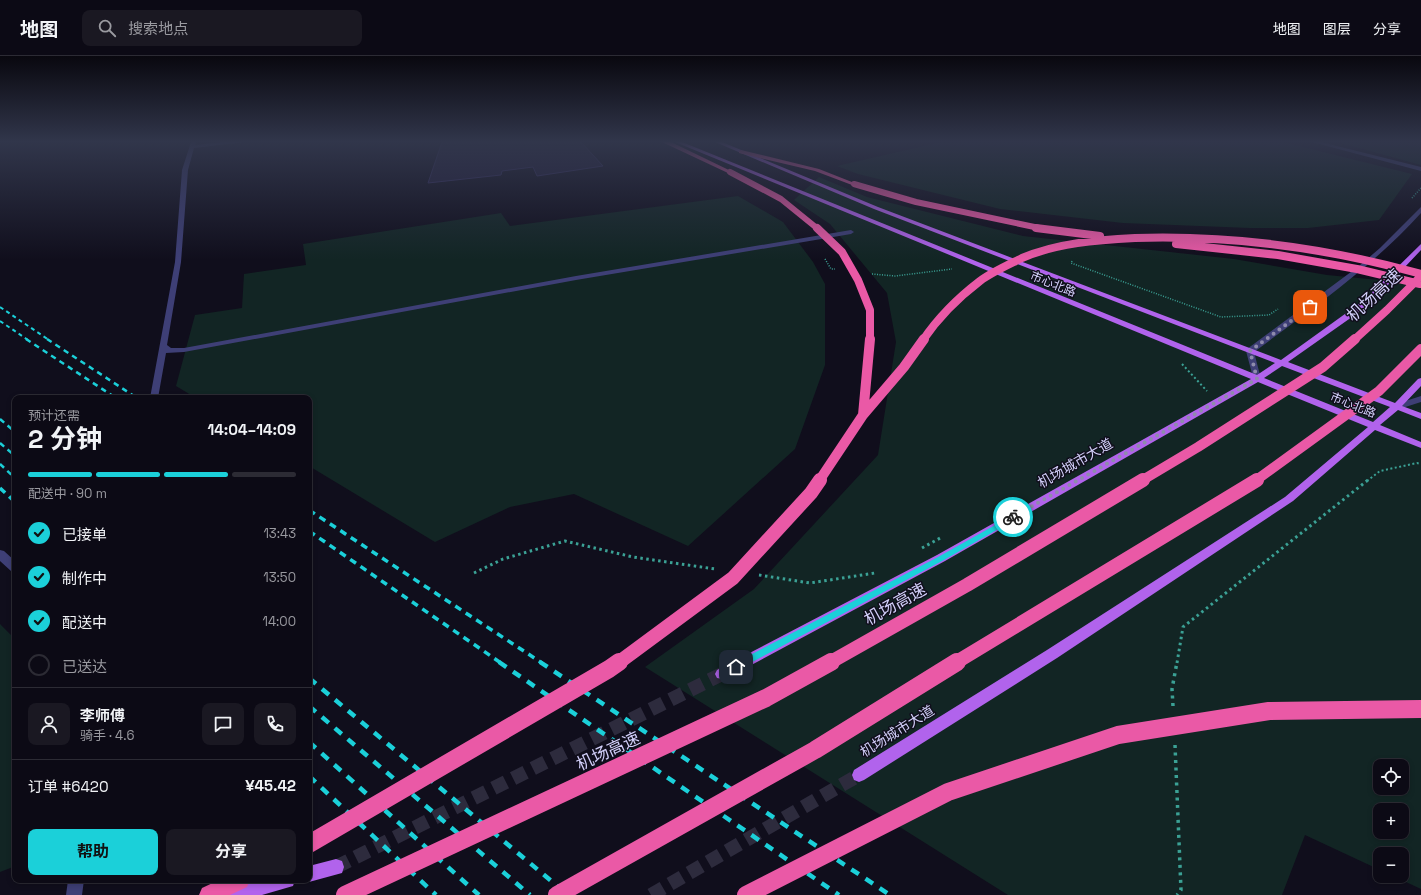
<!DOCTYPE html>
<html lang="zh">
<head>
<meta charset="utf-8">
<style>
	:root { --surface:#0c0a15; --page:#1a1822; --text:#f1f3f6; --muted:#9a9aa0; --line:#2c2b34; --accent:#1bd0d9 }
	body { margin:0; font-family:"Space Grotesk","Noto Sans SC",sans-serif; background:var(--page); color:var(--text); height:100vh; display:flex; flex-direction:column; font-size:15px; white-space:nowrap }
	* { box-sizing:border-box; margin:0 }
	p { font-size:13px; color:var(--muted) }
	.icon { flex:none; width:22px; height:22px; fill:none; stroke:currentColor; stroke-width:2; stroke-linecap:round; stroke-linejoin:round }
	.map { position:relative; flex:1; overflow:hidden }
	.details { position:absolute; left:12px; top:339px; width:300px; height:488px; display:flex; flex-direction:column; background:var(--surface); border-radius:8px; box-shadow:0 2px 6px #0003,0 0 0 1px var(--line) }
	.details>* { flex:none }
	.tools { position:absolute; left:1373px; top:703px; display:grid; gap:8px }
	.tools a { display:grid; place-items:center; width:36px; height:36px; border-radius:8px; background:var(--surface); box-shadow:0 2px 6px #0003,0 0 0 1px var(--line); font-size:20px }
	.pin { position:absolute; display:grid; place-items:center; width:34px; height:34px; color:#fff; margin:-17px; border-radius:8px; box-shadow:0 2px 6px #0006 }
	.courier { position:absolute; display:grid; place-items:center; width:40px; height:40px; margin:-20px; border:3px solid #1bd0d9; border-radius:50%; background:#fff; color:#222; box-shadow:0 1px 5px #0007 }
	.head em { font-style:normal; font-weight:700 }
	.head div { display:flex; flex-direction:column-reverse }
	.head { display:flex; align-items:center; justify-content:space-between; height:68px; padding:0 16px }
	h1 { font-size:26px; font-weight:700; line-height:30px }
	.bar { display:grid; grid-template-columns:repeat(4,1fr); gap:6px 4px; align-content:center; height:48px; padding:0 16px }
	.bar i { height:5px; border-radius:3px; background:var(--line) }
	.bar .on { background:var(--accent) }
	.bar p { grid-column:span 4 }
	.line { display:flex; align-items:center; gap:10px; padding:0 16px; border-top:1px solid var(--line) }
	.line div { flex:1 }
	.round { display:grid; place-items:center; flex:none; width:42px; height:42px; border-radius:8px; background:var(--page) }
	ol { padding:0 16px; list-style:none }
	li { display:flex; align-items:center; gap:12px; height:44px }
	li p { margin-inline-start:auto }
	li .icon { padding:4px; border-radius:50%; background:var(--accent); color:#111; stroke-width:4 }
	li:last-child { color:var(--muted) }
	li i { width:22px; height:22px; border:2px solid var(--line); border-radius:50% }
	.cta { display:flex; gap:8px; margin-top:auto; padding:8px 16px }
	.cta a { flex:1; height:46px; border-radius:8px; background:var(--accent); color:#111; font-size:16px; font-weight:700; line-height:46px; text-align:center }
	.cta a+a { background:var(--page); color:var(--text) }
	header { display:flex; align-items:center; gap:24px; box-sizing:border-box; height:56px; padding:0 20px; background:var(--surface); border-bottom:1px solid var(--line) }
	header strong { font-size:19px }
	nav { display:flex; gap:22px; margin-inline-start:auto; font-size:14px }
	.search { width:280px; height:36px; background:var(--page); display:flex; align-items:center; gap:10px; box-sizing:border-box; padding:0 14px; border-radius:8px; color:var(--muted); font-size:15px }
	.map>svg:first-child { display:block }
	.green { fill:#122524; fill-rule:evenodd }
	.building { fill:#211c3b; stroke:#383164 }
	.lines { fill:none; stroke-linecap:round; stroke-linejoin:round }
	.primary-tunnel { stroke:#2d2b3d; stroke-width:14; stroke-dasharray:14 8; stroke-linecap:butt }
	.path-far3 { stroke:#3ba195; stroke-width:1.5; stroke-dasharray:1 1.5; stroke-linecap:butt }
	.path-far2 { stroke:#3ba195; stroke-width:2; stroke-dasharray:2 2.5; stroke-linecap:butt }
	.path-far1 { stroke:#3ba195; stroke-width:3; stroke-dasharray:2.5 3.5; stroke-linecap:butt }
	.path { stroke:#3ba195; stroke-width:3.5; stroke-dasharray:3 4.5; stroke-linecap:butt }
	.minor { fill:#3e3f76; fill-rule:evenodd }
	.tertiary { fill:#3e3f76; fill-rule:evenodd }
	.primary { fill:#b163ec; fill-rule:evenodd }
	.motorway { fill:#ea59a6; fill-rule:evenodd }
	.rail-far3 { stroke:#1bd0d9; stroke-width:2; stroke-dasharray:4 3.5; stroke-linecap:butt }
	.rail-far2 { stroke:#1bd0d9; stroke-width:2.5; stroke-dasharray:5.5 4.5; stroke-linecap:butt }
	.rail-far1 { stroke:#1bd0d9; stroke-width:3.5; stroke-dasharray:7 5.5; stroke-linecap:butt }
	.rail { stroke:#1bd0d9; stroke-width:4.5; stroke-dasharray:9 8; stroke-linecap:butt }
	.motorway-bridge-far4 { stroke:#ea59a6; stroke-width:6 }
	.motorway-bridge-far3 { stroke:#ea59a6; stroke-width:8 }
	.motorway-bridge-far2 { stroke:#ea59a6; stroke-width:10 }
	.motorway-bridge-far1 { stroke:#ea59a6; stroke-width:14 }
	.motorway-bridge { stroke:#ea59a6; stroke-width:18 }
	.route { fill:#1bd0d9 }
	.done { stroke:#8e8bac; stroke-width:4; stroke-dasharray:0 7.2 }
	.labels { text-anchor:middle; stroke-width:3; stroke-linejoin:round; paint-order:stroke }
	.far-street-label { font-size:12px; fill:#d2cff9; stroke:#100e1c }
	.street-label { font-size:14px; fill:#d2cff9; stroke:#100e1c }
	.near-street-label { font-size:17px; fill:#d2cff9; stroke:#100e1c }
</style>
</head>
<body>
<header>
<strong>地图</strong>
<div class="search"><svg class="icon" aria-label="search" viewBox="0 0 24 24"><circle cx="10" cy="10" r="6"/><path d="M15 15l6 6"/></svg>搜索地点</div>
<nav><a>地图</a><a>图层</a><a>分享</a></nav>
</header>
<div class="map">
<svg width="1421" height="839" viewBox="0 0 1421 839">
	<rect width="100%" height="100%" fill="#100e1c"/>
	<path class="green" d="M941 86H1283L1412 118 1379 164 1308 172H1250L1123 167 1000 153 858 118 837 110Z
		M1337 86H1421V109Z
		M819 121 867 141 1023 180 1234 203 1327 219 1421 228V833L1393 820H1402V798H1380V814L1305 779 1282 839H1008L645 611 754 533 878 399 896 286 887 237 830 168 794 144ZM1380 710H1402V732H1380ZM1380 754H1402V776H1380Z
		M738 140 783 166 813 206 825 228V309L795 393 688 490 574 438 510 451 435 486 309 410V342H196L176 330 195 259 242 252 244 218 306 209 303 188 501 157 510 170Z
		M0 568 15 583V804L13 811 0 816Z"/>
	<path class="building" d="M442 86H581L603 110 537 120 533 111 502 115 501 119 428 127Z"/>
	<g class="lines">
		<path class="primary-tunnel" d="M336 811 722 618
			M651 839 859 719"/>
		<path class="path-far3" d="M1412 142 1421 132
			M825 203 831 213H835
			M1072 205 1071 207 1221 261 1269 259 1278 253
			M872 218 895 220 952 213"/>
		<path class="path-far2" d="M1182 308 1207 335
			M1367 425 1380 415 1417 407 1421 408"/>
		<path class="path-far1" d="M922 492 942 481
			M474 517 503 503 565 485 633 501 715 513
			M759 519 810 527 875 517
			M1177 607 1183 571 1368 424"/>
		<path class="path" d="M1173 650 1172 633 1177 606
			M1175 689 1181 834 1177 839"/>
		<path class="minor" d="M191 86H196L195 89 224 86H245L194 92 188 114 181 206 167 289 171 292H184L576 220 851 174 854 176 851 178 576 224 184 296 166 297 158 342H150L175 206 182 114Z
			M0 494 4 495 15 505V516L11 515 0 505Z
			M68 824H84L82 839H66Z"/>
		<path class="tertiary" d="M1312 86H1321L1421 111V115Z
			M1421 151V157C1372 211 1313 252 1254 296L1261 323 1260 325H1254L1246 295 1247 293 1359 210 1380 192Z
			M1421 340V346L1396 354 1392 351 1393 349Z"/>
		<path class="primary" d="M675 86H682L1257 319 1275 307 874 153 715 86H722L878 151 1281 304 1363 245 1421 188V194L1369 249 1288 306 1395 347 1418 323 1421 322V330L1402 350 1421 357V363L1398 354 1380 369 1421 386V392L1375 374 1293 445 1057 602 864 724 859 726 854 724 852 719 854 714 1047 594 1285 441 1368 371 1258 326 945 505 727 622 722 623 717 622 715 618 717 614 937 499 1251 323ZM1282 310 1390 351 1373 366 1264 322Z
			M336 803 342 805 344 811 342 817 309 826 304 824H309V810Z
			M256 824H295L293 830 262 839H223L225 833Z"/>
		<path class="motorway" d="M662 86H671L733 116 728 117Z
			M741 94 819 113 857 128 852 129 815 115 739 97V95Z
			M219 824H250L247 831 230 839H199L202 832Z"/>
		<path class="rail-far3" d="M0 251 49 284
			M0 265 28 284"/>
		<path class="rail-far2" d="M26 283 116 342
			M47 283 137 342
			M0 363 15 376
			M0 387 15 400
			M0 408 15 422"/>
		<path class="rail-far1" d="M0 432 15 446
			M309 454 542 607
			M309 475 501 607"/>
		<path class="rail" d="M499 606 839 839
			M540 606 890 839
			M309 622 568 839
			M309 650 530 839
			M309 686 479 839
			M309 720 436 839"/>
		<path class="motorway-bridge-far4" d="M730 116 781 143 818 173
			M854 128 916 146 1044 173"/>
		<path class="motorway-bridge-far3" d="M817 172 842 196 858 224 870 254V284
			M1036 172 1100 180
			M1176 188 1278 199 1357 213 1420 228
			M923 284C938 262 959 241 980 225 992 216 1008 209 1022 202 1057 187 1097 184 1135 182 1231 179 1328 192 1421 218
			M1354 284 1387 254 1421 220"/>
		<path class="motorway-bridge-far2" d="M863 359 904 311 924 283
			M819 425 863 359 870 283
			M1141 425 1198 391 1323 311 1355 283
			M1255 425 1379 335 1421 293"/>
		<path class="motorway-bridge-far1" d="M618 607 733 522 811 437 820 424
			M829 607 967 529 1143 424
			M955 607 1257 424"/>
		<path class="motorway-bridge" d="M309 788 609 613 619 606
			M345 839 766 642 831 606
			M557 839 815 694 957 606
			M746 839 948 736 1118 679 1269 655 1421 653"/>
	</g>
	<linearGradient id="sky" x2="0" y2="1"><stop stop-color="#09080f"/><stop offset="0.42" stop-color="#31364b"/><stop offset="1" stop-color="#31364b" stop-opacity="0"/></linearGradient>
	<rect width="1421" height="204" fill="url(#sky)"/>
	<path class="route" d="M1013 459 1016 460V463L944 504 739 613H733L731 611 733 608 938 501Z"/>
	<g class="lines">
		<path class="done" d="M1013 461 1257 323 1250 295 1310 251"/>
	</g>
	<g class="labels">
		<g class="far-street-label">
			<text transform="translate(1053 228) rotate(22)" y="4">市心北路</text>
			<text transform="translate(1353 349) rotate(22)" y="4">市心北路</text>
		</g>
		<g class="street-label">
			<text transform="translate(1075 407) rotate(-30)" y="5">机场城市大道</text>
			<text transform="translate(897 675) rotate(-32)" y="5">机场城市大道</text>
		</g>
		<g class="near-street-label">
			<text transform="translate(1374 239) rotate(-43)" y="6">机场高速</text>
			<text transform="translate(895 548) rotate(-29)" y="6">机场高速</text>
			<text transform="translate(608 695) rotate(-25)" y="6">机场高速</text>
		</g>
	</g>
</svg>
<div class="tools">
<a><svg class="icon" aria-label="locate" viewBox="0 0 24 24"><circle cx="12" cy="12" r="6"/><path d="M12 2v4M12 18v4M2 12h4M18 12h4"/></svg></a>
<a>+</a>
<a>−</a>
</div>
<div class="pin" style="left:1310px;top:251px;background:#ea580c"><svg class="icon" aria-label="bag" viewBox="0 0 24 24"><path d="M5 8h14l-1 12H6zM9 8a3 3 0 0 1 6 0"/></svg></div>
<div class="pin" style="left:736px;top:611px;background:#1f2937"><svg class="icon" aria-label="home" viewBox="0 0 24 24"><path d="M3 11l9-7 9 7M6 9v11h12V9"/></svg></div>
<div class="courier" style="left:1013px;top:461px"><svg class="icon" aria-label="bike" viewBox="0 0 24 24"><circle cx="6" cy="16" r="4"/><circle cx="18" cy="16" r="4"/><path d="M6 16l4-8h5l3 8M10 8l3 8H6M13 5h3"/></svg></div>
<section class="details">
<div class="head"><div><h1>2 分钟</h1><p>预计还需</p></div><em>14:04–14:09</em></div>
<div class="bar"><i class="on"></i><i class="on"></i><i class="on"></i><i></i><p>配送中 · 90 m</p></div>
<ol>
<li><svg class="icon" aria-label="check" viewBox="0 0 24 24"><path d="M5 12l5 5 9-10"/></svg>已接单<p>13:43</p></li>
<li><svg class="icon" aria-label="check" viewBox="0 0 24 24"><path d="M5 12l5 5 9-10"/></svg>制作中<p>13:50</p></li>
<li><svg class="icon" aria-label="check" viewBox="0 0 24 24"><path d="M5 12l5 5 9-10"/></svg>配送中<p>14:00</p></li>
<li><i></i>已送达</li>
</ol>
<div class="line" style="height:72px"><a class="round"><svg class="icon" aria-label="person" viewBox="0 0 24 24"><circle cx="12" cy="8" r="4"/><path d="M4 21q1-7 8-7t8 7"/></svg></a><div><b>李师傅</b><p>骑手 · 4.6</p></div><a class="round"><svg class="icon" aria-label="chat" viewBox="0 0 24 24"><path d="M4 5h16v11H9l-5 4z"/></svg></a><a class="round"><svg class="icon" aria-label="phone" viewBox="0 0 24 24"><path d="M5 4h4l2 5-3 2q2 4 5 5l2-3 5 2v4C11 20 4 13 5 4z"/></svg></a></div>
<div class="line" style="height:52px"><div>订单 #6420</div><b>¥45.42</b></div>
<div class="cta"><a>帮助</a><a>分享</a></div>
</section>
</div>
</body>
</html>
